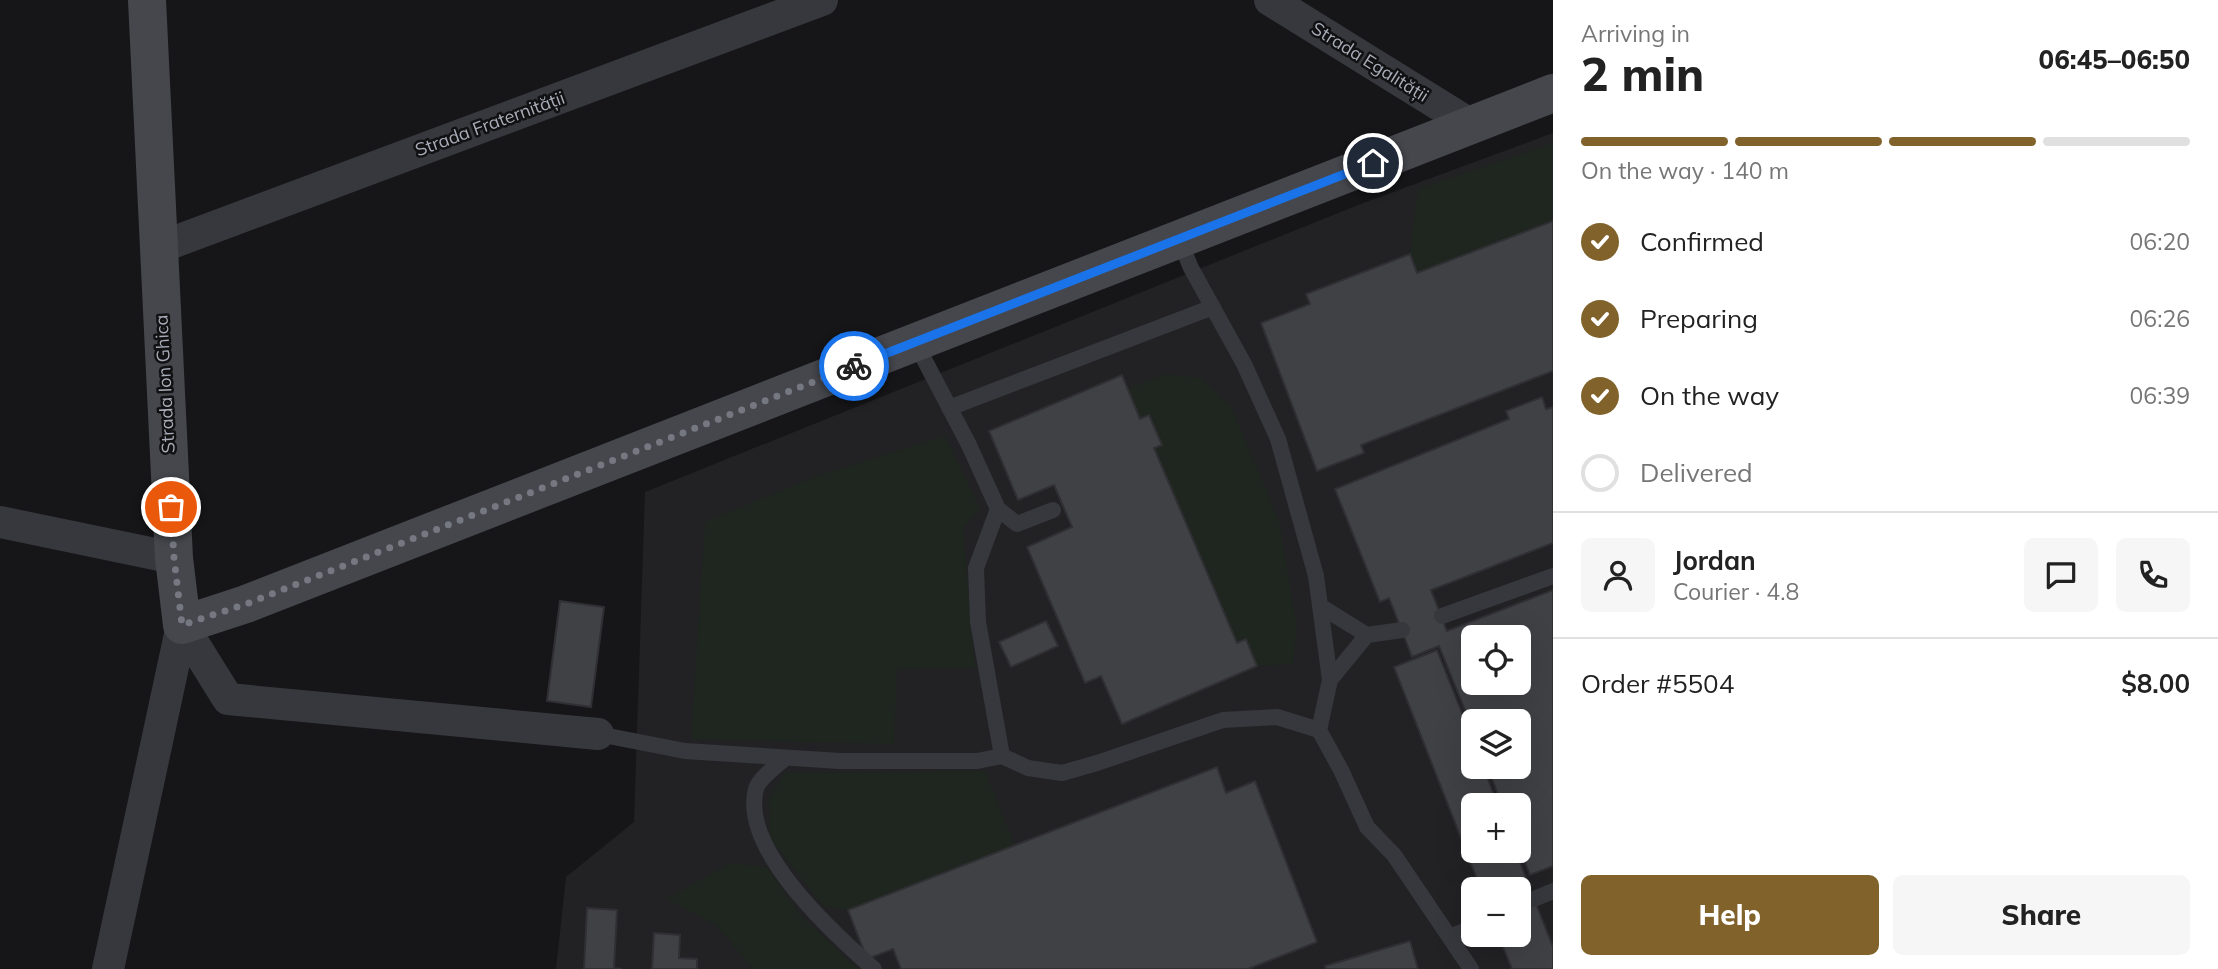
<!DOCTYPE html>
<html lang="en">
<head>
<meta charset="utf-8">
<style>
	:root { --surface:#fff; --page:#f6f6f6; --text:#222; --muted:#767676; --line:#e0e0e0; --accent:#80622a }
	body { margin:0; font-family:Mulish,sans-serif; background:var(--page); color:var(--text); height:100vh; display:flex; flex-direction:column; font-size:26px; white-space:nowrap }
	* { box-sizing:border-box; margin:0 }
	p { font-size:23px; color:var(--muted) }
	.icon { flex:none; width:38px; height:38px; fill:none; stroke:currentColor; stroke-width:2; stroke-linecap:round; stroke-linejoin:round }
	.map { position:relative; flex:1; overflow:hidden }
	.panel { display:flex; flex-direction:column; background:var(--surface); width:665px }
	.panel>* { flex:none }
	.buttons { position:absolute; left:1461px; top:625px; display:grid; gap:14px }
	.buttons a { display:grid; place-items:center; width:70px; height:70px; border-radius:10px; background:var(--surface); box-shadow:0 7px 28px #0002; font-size:35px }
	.pin { position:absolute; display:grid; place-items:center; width:60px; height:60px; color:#fff; margin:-30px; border:4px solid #fff; border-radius:50%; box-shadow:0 2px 7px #0007 }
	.courier { position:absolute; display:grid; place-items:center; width:70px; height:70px; margin:-35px; border:5px solid #1a73e8; border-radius:50%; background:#fff; color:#222; box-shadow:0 2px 9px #0007 }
	.summary em { font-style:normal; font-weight:800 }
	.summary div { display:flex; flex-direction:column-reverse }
	.summary { display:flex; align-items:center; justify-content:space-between; height:119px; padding:0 28px }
	h1 { font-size:46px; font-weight:800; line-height:52px }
	.bar { display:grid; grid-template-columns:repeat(4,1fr); gap:10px 7px; align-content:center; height:84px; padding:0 28px }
	.bar i { height:9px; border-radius:5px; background:var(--line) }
	.bar .current { background:var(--accent) }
	.bar p { grid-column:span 4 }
	.line { display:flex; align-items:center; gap:18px; padding:0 28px; border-top:2px solid var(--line) }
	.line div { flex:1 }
	.round { display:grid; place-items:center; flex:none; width:74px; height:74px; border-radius:10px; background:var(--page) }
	ol { padding:0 28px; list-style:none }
	li { display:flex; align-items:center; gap:21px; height:77px }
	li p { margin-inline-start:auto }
	li .icon { padding:7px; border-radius:50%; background:var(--accent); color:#fff; stroke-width:4 }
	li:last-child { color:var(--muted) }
	li i { width:38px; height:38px; border:4px solid var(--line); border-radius:50% }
	.primary-button { display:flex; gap:14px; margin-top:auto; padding:14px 28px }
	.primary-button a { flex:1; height:80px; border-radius:10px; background:var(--accent); color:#fff; font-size:28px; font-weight:800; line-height:80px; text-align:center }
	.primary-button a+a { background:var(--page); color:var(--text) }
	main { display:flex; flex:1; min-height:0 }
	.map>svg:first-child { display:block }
	.built { fill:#222225; fill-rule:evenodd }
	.green { fill:#1e261f }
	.building { fill:#404145; stroke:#303034; stroke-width:2; fill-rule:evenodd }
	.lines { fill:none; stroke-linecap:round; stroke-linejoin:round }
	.lane { stroke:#37383d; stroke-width:16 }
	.street { stroke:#37383d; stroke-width:32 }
	.secondary { stroke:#45474d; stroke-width:38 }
	.done { stroke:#757880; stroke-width:7; stroke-dasharray:0 12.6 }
	.route { stroke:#1a73e8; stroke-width:9 }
	.labels { text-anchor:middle; stroke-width:5; stroke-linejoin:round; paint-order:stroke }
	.street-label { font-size:18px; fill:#a8adb8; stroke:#111113 }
</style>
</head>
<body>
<main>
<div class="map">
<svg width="1553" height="969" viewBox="0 0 1553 969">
	<rect width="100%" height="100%" fill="#161618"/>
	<path class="built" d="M1553 133V969H556L566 877 634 822 645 492 1358 205ZM1474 637H1519V682H1474ZM1474 721H1519V766H1474ZM1474 805H1519V850H1474ZM1474 889H1519V934H1474Z"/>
	<path class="green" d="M1553 143V221L1417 273 1410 254 1418 189Z
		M1166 374 1201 378 1232 408 1279 521 1297 627 1293 664 1257 666 1246 639 1237 643 1154 448 1162 444 1150 416 1140 419 1128 389Z
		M945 436 980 508 963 529 975 668 897 669 894 744 691 739 705 522 816 476Z
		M985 771 1015 845 848 910 823 906 770 838 769 798 785 773Z
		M731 863 767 867 799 914 858 969H753L716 925 666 899Z"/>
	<path class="building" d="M1553 221V371L1361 445 1364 453 1317 471 1261 323 1310 304 1306 294 1410 254 1417 273Z
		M1122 375 1140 419 1149 415 1162 445 1154 448 1237 643 1246 639 1257 666 1122 724 1101 676 1085 683 1027 547 1072 527 1054 485 1018 500 989 431Z
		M1542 397 1546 409 1553 407V543L1431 590 1447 631 1553 590V866L1530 875 1519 848V805H1502L1487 766H1519V721H1474V733L1439 646 1412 657 1389 598 1380 602 1335 489 1509 419 1506 411ZM1474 637H1519V682H1474Z
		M560 601 604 607 591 707 547 701Z
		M1046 621 1058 646 1011 667 999 642Z
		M1437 650 1474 743V766H1483L1498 805H1474V850H1515L1553 947V969H1512L1498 934H1519V889H1481L1394 667Z
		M1217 767 1226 793 1255 781 1317 942 1248 969H901L893 949 867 959 848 910Z
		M587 908 617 910 614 968 622 969H584Z
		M654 933 680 935 679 958 697 959V969H652Z
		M1410 941 1418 969H1326L1325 966Z"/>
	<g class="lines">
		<path class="lane" d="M1179 239 1191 268 1244 364 1278 439 1316 576 1330 680 1319 730
			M915 342 969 445 998 509 976 568 978 622 1002 756
			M949 408 1213 307
			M998 509 1017 524 1053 510
			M1320 606 1367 635 1402 630
			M1442 616 1553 576
			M1330 680 1367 635
			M598 734 685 751 840 761H977L1002 756 1028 768 1062 773 1097 763 1223 720 1277 717 1319 730 1341 770 1367 827 1394 855 1471 969
			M785 758C777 766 759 778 756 789 740 849 833 933 874 969
			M1534 899 1553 891
			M1450 937 1474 927"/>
		<path class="street" d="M1270 0 1470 124
			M158 248 822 0
			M0 522 174 558
			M182 625 228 699 598 734
			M108 969 182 625"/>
		<path class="secondary" d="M147 0 174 558 182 625 246 604 1553 93"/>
	</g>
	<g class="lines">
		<path class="done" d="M171 507 174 558 182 625 246 604 854 366"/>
		<path class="route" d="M854 366 1373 163"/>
	</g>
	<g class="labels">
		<g class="street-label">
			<text transform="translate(1370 62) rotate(32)" y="6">Strada Egalității</text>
			<text transform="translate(490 124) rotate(-20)" y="6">Strada Fraternității</text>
			<text transform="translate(165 384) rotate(-93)" y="6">Strada Ion Ghica</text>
		</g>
	</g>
</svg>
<div class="buttons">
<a><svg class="icon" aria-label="locate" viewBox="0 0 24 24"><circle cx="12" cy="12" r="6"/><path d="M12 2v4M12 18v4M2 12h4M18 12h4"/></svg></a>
<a><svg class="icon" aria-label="layers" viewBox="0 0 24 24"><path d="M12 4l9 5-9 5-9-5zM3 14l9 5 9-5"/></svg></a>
<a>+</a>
<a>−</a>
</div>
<div class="pin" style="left:171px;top:507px;background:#ea580c"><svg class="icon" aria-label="bag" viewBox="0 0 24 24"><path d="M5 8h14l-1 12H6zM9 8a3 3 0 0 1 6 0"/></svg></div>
<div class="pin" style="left:1373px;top:163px;background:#1f2937"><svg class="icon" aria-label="home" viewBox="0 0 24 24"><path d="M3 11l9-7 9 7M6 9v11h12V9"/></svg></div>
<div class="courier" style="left:854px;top:366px"><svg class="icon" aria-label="bike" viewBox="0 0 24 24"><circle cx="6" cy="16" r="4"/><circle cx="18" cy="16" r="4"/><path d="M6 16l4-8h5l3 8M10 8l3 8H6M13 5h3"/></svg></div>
</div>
<section class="panel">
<div class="summary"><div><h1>2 min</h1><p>Arriving in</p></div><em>06:45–06:50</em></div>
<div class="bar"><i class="current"></i><i class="current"></i><i class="current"></i><i></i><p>On the way · 140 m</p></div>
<ol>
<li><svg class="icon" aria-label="check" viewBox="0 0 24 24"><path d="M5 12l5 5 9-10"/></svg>Confirmed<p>06:20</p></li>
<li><svg class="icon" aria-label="check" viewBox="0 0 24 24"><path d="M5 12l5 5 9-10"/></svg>Preparing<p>06:26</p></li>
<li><svg class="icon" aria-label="check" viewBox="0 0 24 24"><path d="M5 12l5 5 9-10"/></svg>On the way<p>06:39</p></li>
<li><i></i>Delivered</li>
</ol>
<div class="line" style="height:126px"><a class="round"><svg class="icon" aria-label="person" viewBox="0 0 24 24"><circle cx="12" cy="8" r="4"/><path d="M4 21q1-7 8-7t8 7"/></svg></a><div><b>Jordan</b><p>Courier · 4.8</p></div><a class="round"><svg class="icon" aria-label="chat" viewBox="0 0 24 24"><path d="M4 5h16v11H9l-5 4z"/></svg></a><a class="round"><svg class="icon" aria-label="phone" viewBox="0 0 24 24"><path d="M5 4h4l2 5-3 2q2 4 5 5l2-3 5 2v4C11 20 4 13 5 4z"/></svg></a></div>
<div class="line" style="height:91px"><div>Order #5504</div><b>$8.00</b></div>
<div class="primary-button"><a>Help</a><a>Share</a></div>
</section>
</main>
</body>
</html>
